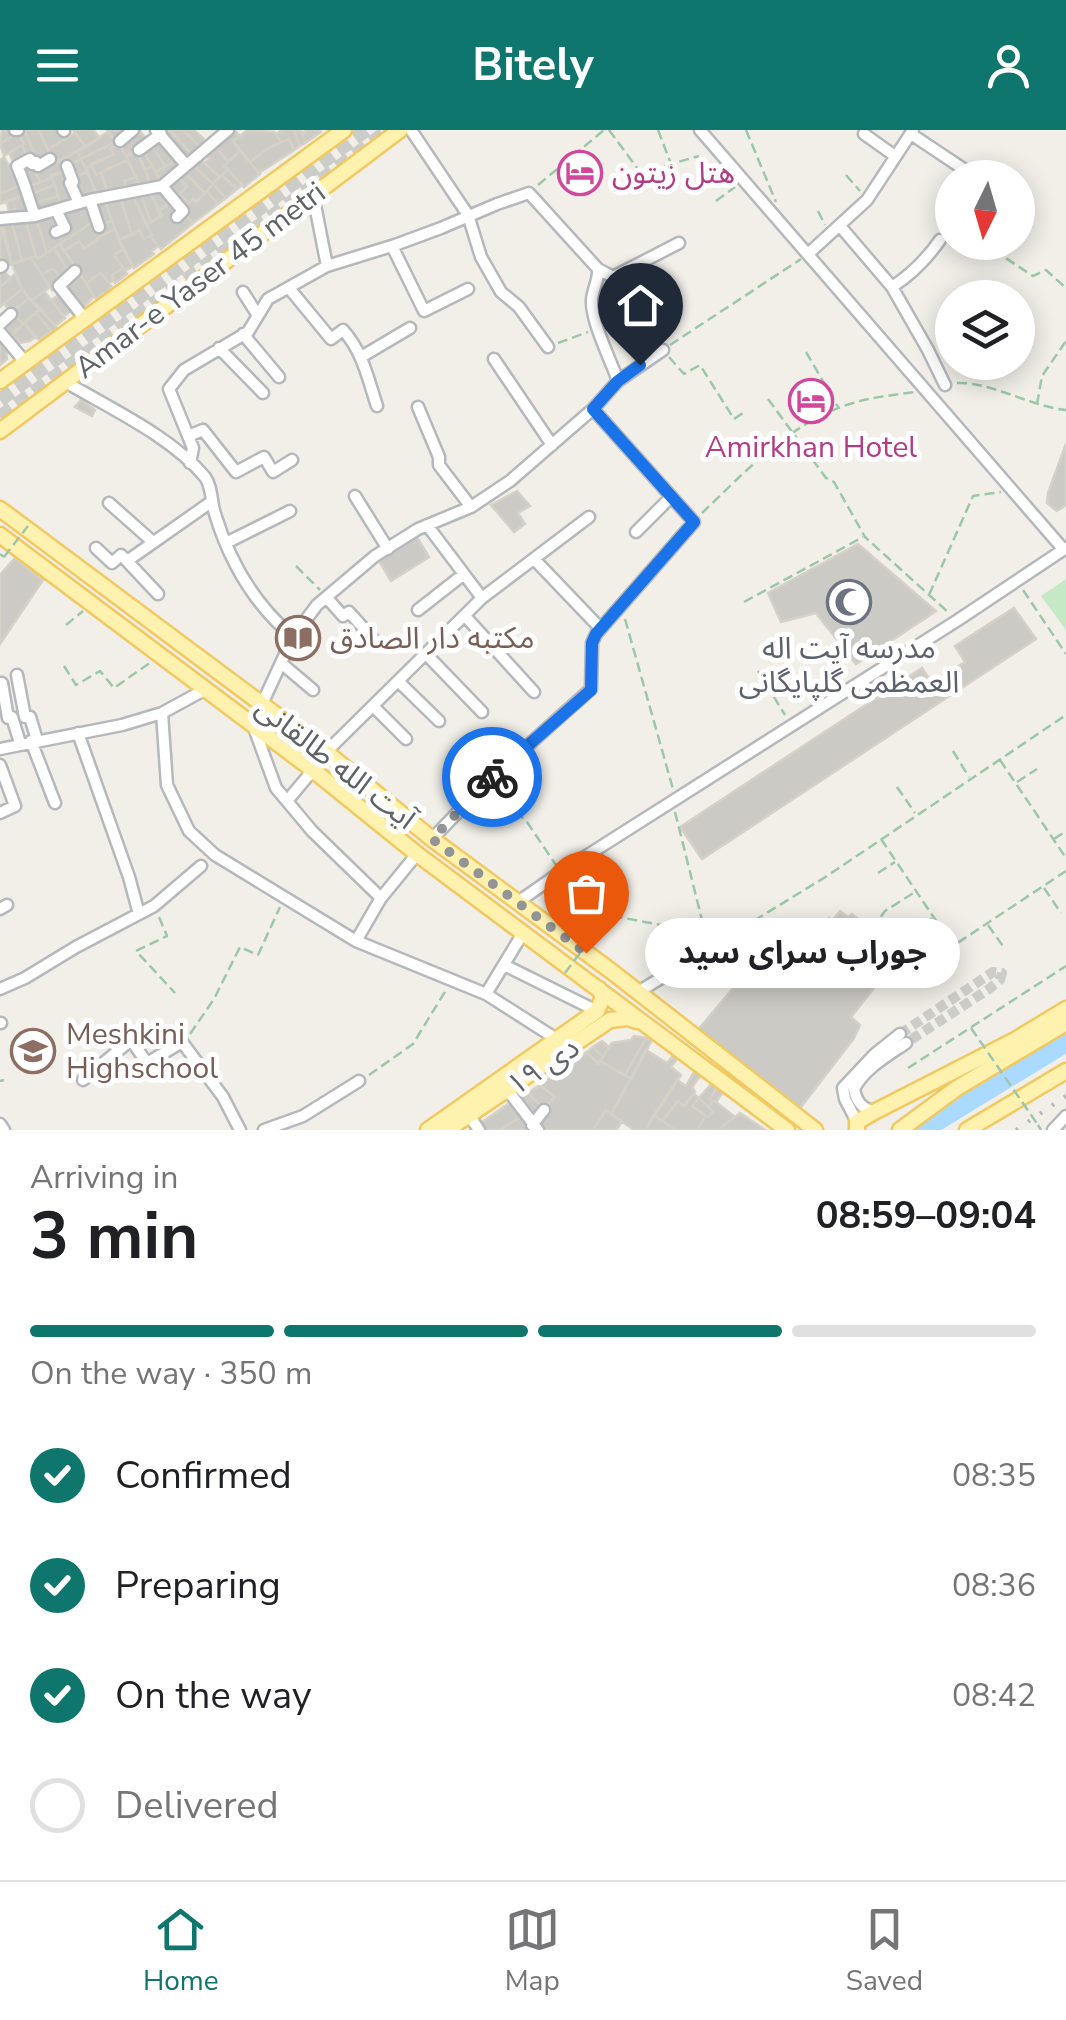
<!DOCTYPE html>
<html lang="en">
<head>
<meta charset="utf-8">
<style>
	:root { --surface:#fff; --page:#f2f2f2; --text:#202124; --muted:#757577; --line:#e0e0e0; --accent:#0f766e }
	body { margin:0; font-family:"Nunito Sans","Noto Sans Arabic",sans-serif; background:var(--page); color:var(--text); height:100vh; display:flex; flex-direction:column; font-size:38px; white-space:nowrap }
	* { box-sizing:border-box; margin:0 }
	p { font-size:32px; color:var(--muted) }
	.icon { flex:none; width:55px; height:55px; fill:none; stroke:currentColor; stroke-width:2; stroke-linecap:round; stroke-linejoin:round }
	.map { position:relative; height:1000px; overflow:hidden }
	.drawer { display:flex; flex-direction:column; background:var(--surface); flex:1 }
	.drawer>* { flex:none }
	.needle { width:65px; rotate:185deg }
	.fabs { position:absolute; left:935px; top:30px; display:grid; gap:20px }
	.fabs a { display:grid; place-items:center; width:100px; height:100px; border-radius:50%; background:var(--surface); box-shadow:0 5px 25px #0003; font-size:50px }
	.pin { position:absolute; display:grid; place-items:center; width:85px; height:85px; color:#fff; margin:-102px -42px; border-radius:50% 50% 50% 0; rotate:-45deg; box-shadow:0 0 10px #0007 }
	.pin .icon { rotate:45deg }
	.courier { position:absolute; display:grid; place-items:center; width:100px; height:100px; margin:-50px; border:8px solid #1a73e8; border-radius:50%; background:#fff; color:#222; box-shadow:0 2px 12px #0007 }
	.bubble { position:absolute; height:70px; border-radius:35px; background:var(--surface); box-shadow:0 5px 25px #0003; font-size:32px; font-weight:700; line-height:70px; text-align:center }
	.headline em { font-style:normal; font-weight:700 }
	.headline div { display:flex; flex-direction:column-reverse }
	.headline { display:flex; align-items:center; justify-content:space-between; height:170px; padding:0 30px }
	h1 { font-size:65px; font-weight:700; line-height:75px }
	.bar { display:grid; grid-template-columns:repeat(4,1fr); gap:15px 10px; align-content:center; height:120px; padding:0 30px }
	.bar i { height:12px; border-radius:8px; background:var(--line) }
	.bar .current { background:var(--accent) }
	.bar p { grid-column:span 4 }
	ol { padding:0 30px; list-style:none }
	li { display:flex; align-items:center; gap:30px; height:110px }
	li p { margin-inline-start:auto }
	li .icon { padding:10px; border-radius:50%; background:var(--accent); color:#fff; stroke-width:4 }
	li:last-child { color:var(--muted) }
	li i { width:55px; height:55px; border:5px solid var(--line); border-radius:50% }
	header { display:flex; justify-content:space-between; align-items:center; height:130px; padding:0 30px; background:var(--accent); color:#fff; font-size:45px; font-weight:700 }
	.dock { display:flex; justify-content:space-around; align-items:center; height:140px; border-top:2px solid var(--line); background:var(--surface); font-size:28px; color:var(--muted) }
	.dock a { display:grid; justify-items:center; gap:5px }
	.dock .current { color:var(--accent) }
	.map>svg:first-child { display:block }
	.green { fill:#c5e8c5 }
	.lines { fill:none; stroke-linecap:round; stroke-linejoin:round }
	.river { stroke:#aadaff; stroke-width:20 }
	.building { fill:#cccac5; stroke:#d6d1c6; stroke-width:2.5 }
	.minor-tunnel { stroke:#ccccc8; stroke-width:10; stroke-dasharray:10 5; stroke-linecap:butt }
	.major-tunnel { stroke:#ccccc8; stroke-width:14; stroke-dasharray:14 7; stroke-linecap:butt }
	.minor-casing { stroke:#b5b8bc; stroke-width:15 }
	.major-casing { stroke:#f2c960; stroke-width:19 }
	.path { stroke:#9cc7a9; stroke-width:2.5; stroke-dasharray:10 5; stroke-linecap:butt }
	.minor { stroke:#fff; stroke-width:10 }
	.major { stroke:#fff2af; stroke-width:14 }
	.rail { stroke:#b6b7b8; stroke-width:4; stroke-dasharray:2.5 12; stroke-linecap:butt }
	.path-bridge { stroke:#9cc7a9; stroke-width:2.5; stroke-dasharray:10 5; stroke-linecap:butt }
	.done { stroke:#929495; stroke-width:10; stroke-dasharray:0 18 }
	.route { stroke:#1a73e8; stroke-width:12 }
	.labels { text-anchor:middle; stroke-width:10; stroke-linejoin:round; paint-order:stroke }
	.hotel-label { font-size:30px; fill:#b23c85; stroke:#fff; text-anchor:start }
	.street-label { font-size:30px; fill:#5f6368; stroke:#fff }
	.education-label { font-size:30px; fill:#785e54; stroke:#fff; text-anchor:start }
	.worship-label { font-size:30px; fill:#5b616d; stroke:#fff }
</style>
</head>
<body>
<header><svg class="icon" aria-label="menu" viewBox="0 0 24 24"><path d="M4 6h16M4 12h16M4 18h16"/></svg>Bitely<svg class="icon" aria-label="person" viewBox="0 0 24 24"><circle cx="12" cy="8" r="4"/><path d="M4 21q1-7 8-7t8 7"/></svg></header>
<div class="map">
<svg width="1066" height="1000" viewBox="0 0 1066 1000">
	<rect width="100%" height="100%" fill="#f1efe8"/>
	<path class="green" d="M1066 449V500L1041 466Z"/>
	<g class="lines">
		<path class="river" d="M922 1000 1066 912"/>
	</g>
	<path class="building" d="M2 0H12L16 4 0 14Z
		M24 0 36 28 28 29 22 15 24 14 18 3Z
		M24 0H39L51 27 39 33Z
		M39 0H61L67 8 48 19Z
		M73 0H93L100 8 86 17Z
		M107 0H130L115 12Z
		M136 0H139L148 11 126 26 119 14Z
		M170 0H183L200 17 192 25Z
		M170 0 192 25 186 30 165 5Z
		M183 0H194L206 11 200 17Z
		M228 0H234L240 6 233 11 240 21 228 32 212 12Z
		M248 0 274 2 281 12 268 18 250 32 233 11Z
		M282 0H296L294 1 300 16 294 20 289 9 281 12 276 4Z
		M301 0 305 13 300 16 294 1Z
		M307 0H320L321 2 305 13 302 3Z
		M108 2 115 12 81 29 77 21Z
		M18 3 24 14 4 26 0 14Z
		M75 3 86 17 48 36 53 30 48 19Z
		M159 7 177 30 165 36 150 13Z
		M289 9 294 20 259 43 250 32 268 18Z
		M118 11 120 13 110 19 114 24 86 38 81 29Z
		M150 13 165 36 156 42 142 19Z
		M119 14 128 30 96 45 91 34 114 24 110 19Z
		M22 15 28 29 15 35 9 23Z
		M214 15 228 32 224 36 228 39 220 47 204 33 210 28 204 23Z
		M142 19 152 36 145 40 138 22Z
		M77 21 81 29 67 35 64 29Z
		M137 21 151 55 141 58 126 26Z
		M240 21 260 44 244 57 224 36Z
		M4 27 19 53 17 54 18 56 0 64V30Z
		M198 27 220 47 213 54 191 33Z
		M64 29 70 47 65 49 62 42 41 52 32 36H48Z
		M81 29 87 42 73 48 68 35Z
		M128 30 136 47 124 51 127 61 108 63 101 42Z
		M177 30 182 36 161 51 156 42Z
		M29 32 41 52 28 57 19 37Z
		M191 33 213 54 205 63 183 41Z
		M92 36 96 45 101 42 108 65 98 67 86 38Z
		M152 36 162 54 151 57 145 40Z
		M228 39 242 55 237 59 222 45Z
		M183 41 205 63 196 72 193 69 188 73 180 64 187 56 177 47Z
		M62 42 65 49 70 47 77 73 62 77 51 45Z
		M87 42 98 67 84 70 80 63 76 65 73 48Z
		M222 45 237 59 226 68 213 54Z
		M136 47 141 58 127 61 124 51Z
		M177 47 187 56 180 64 188 73 184 78 167 57Z
		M52 48 55 55 28 65V57Z
		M213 54 226 68 218 74 207 61Z
		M55 55 58 66 32 74 28 65Z
		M18 56 20 60 25 58V65L0 74V64Z
		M162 59 171 72 158 81 150 61Z
		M150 61 162 85 151 92 140 62Z
		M207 61 218 74 193 93 184 82V78L193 69 196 72Z
		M140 62 151 92 146 95 133 66Z
		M25 65 33 84 17 86 15 79 9 81 6 71Z
		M58 66 62 77 36 84 32 74Z
		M120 66 132 105 119 110 105 72Z
		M133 66 152 105 144 109 139 100 132 105 120 68Z
		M101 70V73L105 72 112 91 102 94 89 73Z
		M174 72 193 93 161 119 150 106 152 105 146 95 162 85 158 81Z
		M86 74 94 91 63 112 58 102 67 98 57 81Z
		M50 84 63 112 47 123 36 88Z
		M36 88 47 123 37 129 25 89Z
		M25 89 36 126 22 130 11 90Z
		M11 90 22 130 12 134 2 91Z
		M94 91 102 94 112 91 115 99 97 108 98 109 84 118 79 111 64 121 60 114Z
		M0 94 12 134 4 136 0 124Z
		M115 99 123 119 114 125 123 138 112 145 113 151 109 153 101 143 86 153 64 121 79 111 84 118 98 109 97 108Z
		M139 100 144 109 150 106 158 116 152 121 154 124 134 138 119 110Z
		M60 114 76 138 70 144 54 118Z
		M54 118 70 144 62 151 55 140 51 139 42 145 31 128 36 126 37 129Z
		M123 119 133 136 125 141 114 125Z
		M31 128 50 157 31 171 22 159 12 134Z
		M2 138 10 148 0 157V139Z
		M123 138 127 144 115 153 112 145Z
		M51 139 55 140 62 151 52 160 42 145Z
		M78 141 94 166 88 173 85 176 84 174 78 179 61 156Z
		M101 143 112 157 96 169 86 153Z
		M15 144 22 159 0 177V157Z
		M22 159 29 168 12 182 4 174Z
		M44 161 65 188 58 194 55 195 31 171Z
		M62 163 74 179 64 186 51 170Z
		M29 168 40 178 23 194 12 182Z
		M40 178 57 198 53 203 36 183Z
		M36 183 51 201 39 210 24 193Z
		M13 184 23 194 11 204 3 195Z
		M24 193 35 207 30 211 20 213 12 205Z
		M0 212 6 219 7 229 0 235Z
		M81 270 95 280 92 286 75 277Z
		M1066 314V375L1057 381 1047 373 1048 363Z
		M517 361 530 376 518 383 525 394 514 402 491 375Z
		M417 407 429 427 391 451 379 431Z
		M858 414 936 481 856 534 816 483 781 492 768 463Z
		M15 428 43 450 0 514V445Z
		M1014 478 1036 509 702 729 680 697 922 538 932 553 965 532 955 516Z
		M840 781 848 787 852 784 886 811 883 818 887 822 879 831 883 837 870 854 874 858 851 887 860 895 854 908 801 977 798 976 697 901 752 836 757 838 764 830 768 833 774 825 784 831 808 803 813 807 829 788 833 790Z
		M634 906 646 908 625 945 600 931 612 913 631 910Z
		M646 908 652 910 631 949 625 945Z
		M602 911 609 917 603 927 593 917Z
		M593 917 603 927 598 934 587 922Z
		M646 920 667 933 672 927 676 930 671 937 681 945 645 1000H634L611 984Z
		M587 922 598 934 600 931 631 949 611 984 606 980 593 1000H543L535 993 543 978 555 967 540 955Z
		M694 942 701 945 692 957 695 962 684 976 678 971 662 991 654 985 677 950 686 956Z
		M712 953 717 957 710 969 713 971 709 977 699 968Z
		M540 955 555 967 543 978 528 963Z
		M717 957 723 962 716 972 735 987 718 1000H697L706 986 708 987 713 982 709 977 713 971 710 969Z
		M528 963 543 978 533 992 515 968Z
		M694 964 699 968 692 976 706 986 697 1000H675L662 991 678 971 684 976Z
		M699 968 713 982 708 987 692 976Z
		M512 971 522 986 500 1000H486L481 993Z
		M606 980 622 992 616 1000H593Z
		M740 983 765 1000H718Z
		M654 985 662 991 675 1000H645Z
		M522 986 532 1000H504L503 998Z"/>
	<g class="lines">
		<path class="minor-tunnel" d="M900 904 993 842 1002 843 1000 850 989 859 906 913"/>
		<path class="major-tunnel" d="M0 270 366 0
			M0 287 389 0"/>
		<defs>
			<path id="minor" d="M15 0H18
				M63 0 64 1
				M156 0 186 35
				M411 0 468 85 481 127 501 162 519 177 548 217
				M700 0 1064 420
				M864 4 895 26
				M911 4 977 48
				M120 11 133 0
				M139 20 161 4
				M67 36 73 52 70 53 79 73
				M162 56 228 0
				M162 56 183 81 177 87
				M313 65 327 136
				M90 70 99 97
				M35 86C28 68 25 53 17 36L30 29 32 34 36 32 38 36 50 29
				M0 89 35 86 90 70 162 56
				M840 96 892 157 928 220 945 255
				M56 102 65 98 56 80
				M392 116 424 181 468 159
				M808 124 867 70 913 0
				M0 137 2 136
				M598 139 613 147 679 113
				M75 141 59 156 85 189
				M892 157C912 144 926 130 940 110
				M289 158 331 209 343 200C363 222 368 249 377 276
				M243 162 257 184
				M0 194 11 184
				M0 202 25 232
				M243 204 279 247
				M219 218 263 263
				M361 227 410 198
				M494 229 552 315
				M64 251C109 278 171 306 205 347 212 356 211 372 215 384 230 433 254 474 293 507
				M418 277 439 327V335L471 377
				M188 306 203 300 236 342 264 327 273 342 292 330
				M190 333 193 318 169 259 184 240 248 202 268 169 327 136 395 115 441 98 497 74 529 63 598 139C599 151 592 160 592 171 591 191 611 231 618 251
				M355 366 388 419
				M109 373 153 412
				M427 395 482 468
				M636 402 671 367
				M226 413 290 381
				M96 418 112 433 121 425 127 431 211 372
				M534 429 600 498
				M127 431 158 464
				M327 468 343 486 349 482 375 511
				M418 480 464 444
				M465 486 534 562
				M426 524 482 582
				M281 533 313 560
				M17 545 25 587H30L37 610
				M398 551 439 591
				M2 553 8 588 12 587 20 613
				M262 574 293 507 317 475 375 426 418 399 471 377 510 351 593 279 618 251 663 220
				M373 576 406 609
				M162 583 167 655 189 701 215 725 356 811 486 864 558 910
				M253 595 276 658 312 701 381 768
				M78 603 129 747 139 784
				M31 611 55 673
				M0 619 122 595 162 583 206 559
				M326 622 482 468 589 387
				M0 635 15 676 0 683
				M287 671 313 640
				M432 709 485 654 591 559 592 513 596 504 694 392 593 279
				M518 772 561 742 958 490 1066 418
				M0 779 7 775
				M356 811 381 768 417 724
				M504 835 597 881
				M0 859 25 848 76 817 154 776 201 736
				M638 862 709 819
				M486 864 523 803
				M0 893H1
				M83 950 131 910 147 933 182 912 223 967 240 1000
				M503 954 538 1000
				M875 981C863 980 856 971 854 959 864 939 887 926 906 913
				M469 985 479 1000
				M857 992 845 969 843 958 875 924 900 904
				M0 994 4 1000
				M532 995 544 980
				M264 1000 303 986 359 951
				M1053 1000 1066 986"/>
			<path id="major" d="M0 251 344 0
				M0 301 400 0
				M0 379 326 622 432 709 611 841 815 1000
				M0 405 313 640 417 724 787 1000
				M428 1000 597 881 603 867 599 859
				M447 1000 610 890 628 888 637 891
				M857 1000V992L876 981 1015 910 1066 879
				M900 1000 957 958 1066 893
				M967 1000 1066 941"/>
		</defs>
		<use href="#minor" class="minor-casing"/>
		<use href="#major" class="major-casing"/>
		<path class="path" d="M609 0 643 46 671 34
			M658 0 671 34 699 26
			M746 0 776 72
			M846 45 860 61
			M538 55 604 0
			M716 71 735 57
			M818 81 825 95
			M981 112 1033 146 1046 140 1066 158
			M558 213 588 202
			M670 215 801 129
			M806 222 838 277
			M669 227 684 244 700 235 734 289 746 281
			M957 253C992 252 1029 276 1066 280
			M768 269 826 348 834 352 865 407 949 483
			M1037 274 1042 246 1066 211
			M702 383C746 341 792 291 853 273 873 267 894 265 915 262
			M0 424 4 427
			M296 436 320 460
			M1023 460 1066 524
			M929 465 973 366 1001 362
			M744 472 863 407
			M625 489 673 659
			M66 495 83 481
			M64 536 76 555 100 541 114 558 151 532
			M758 541 785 585
			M953 621 969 647
			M1000 630 1066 728
			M1017 652 1037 639
			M897 657 915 683
			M494 661 527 692 556 735
			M675 682 707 810
			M881 709 953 816 1066 741
			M1054 709 1066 701
			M878 743 895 732
			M567 749 603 784 703 803
			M1044 758 1061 783
			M159 787 167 806 136 821 175 863
			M988 795 1005 819
			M872 799 885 781 915 762
			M915 800 932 788
			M716 814 827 746 1066 585
			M190 904 214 869 240 817 258 825 280 777
			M908 938 1066 836
			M369 945 413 914 446 860
			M0 951 4 950
			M1038 995 1041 1000"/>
		<use href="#minor" class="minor"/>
		<use href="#major" class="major"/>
		<path class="rail" d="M1016 1000 1066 966"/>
		<path class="path-bridge" d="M4 427 28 396
			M565 843 586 815
			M971 898 1038 995"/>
	</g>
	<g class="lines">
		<path class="done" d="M492 647 432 709 586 823"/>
		<path class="route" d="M492 647 591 560 592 513 596 504 694 392 593 279 618 251 640 235"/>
	</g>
	<defs>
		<symbol id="hotel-ring" viewBox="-11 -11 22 22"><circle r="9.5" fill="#fff" stroke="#d1479c" stroke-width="1.5"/><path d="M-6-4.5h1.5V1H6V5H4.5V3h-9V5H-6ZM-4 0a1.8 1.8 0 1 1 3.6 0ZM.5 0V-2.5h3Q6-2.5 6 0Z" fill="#d1479c"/></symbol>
		<symbol id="mosque-ring" viewBox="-11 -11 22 22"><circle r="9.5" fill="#fff" stroke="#6b7280" stroke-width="1.5"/><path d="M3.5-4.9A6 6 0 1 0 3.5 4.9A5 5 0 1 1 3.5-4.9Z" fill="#6b7280"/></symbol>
		<symbol id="library-ring" viewBox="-11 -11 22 22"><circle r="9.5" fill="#fff" stroke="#8d6e63" stroke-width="1.5"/><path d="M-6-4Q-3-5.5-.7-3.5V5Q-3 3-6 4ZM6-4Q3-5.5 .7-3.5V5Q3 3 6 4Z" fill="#8d6e63"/></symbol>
		<symbol id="school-ring" viewBox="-11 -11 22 22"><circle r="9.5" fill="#fff" stroke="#8d6e63" stroke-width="1.5"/><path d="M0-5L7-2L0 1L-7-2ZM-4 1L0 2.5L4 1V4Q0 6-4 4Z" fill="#8d6e63"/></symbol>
	</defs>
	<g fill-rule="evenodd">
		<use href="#hotel-ring" x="555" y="18" width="50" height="50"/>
		<use href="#hotel-ring" x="786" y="246" width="50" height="50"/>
		<use href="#mosque-ring" x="824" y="447" width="50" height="50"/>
		<use href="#library-ring" x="273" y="483" width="50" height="50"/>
		<use href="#school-ring" x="8" y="896" width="50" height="50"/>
	</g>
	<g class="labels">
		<g class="hotel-label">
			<text x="612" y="53">هتل زیتون</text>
			<text x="811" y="327" text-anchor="middle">Amirkhan Hotel</text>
		</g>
		<g class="street-label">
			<text transform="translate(200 150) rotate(-37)" y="10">Amar-e Yaser 45 metri</text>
			<text transform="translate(336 633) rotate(38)" y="10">آیت الله طالقانی</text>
			<text transform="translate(543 936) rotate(-34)" y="10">۱۹ دی</text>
		</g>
		<g class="education-label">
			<text x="330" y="518">مکتبه دار الصادق</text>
			<text x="66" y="914">Meshkini<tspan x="66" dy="34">Highschool</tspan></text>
		</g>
		<g class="worship-label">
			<text x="849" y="528">مدرسه آیت اله<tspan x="849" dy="34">العمظمی گلپایگانی</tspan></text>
		</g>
	</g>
</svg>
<div class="fabs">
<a><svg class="needle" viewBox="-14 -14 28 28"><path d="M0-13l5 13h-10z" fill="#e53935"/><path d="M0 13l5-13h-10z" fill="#757577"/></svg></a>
<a><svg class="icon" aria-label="layers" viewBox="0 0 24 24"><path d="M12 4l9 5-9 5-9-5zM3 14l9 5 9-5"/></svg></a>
</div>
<div class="pin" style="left:586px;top:823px;background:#ea580c"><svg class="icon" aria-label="bag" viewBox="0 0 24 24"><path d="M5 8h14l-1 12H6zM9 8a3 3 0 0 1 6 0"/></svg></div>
<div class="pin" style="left:640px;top:235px;background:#1f2937"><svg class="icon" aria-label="home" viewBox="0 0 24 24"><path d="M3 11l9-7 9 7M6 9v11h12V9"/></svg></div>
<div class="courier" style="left:492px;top:647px"><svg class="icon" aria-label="bike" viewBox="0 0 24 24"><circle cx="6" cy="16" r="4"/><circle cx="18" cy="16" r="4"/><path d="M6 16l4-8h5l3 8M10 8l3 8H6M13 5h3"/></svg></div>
<div class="bubble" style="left:645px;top:788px;width:315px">جوراب سرای سید</div>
</div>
<section class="drawer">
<div class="headline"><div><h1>3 min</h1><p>Arriving in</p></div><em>08:59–09:04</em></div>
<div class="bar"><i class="current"></i><i class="current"></i><i class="current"></i><i></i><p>On the way · 350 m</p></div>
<ol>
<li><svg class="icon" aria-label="check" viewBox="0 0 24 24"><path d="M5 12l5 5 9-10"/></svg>Confirmed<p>08:35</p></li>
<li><svg class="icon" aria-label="check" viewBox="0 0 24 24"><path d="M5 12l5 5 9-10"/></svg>Preparing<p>08:36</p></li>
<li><svg class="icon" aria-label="check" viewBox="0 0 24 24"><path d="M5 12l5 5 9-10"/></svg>On the way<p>08:42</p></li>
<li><i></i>Delivered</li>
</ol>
</section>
<nav class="dock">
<a class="current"><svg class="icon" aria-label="home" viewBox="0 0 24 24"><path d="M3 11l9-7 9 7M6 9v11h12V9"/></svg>Home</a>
<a><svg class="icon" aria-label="map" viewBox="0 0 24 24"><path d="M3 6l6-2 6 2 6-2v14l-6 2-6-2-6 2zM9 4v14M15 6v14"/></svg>Map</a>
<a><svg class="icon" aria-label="saved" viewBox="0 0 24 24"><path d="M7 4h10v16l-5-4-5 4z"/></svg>Saved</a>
</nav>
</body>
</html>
